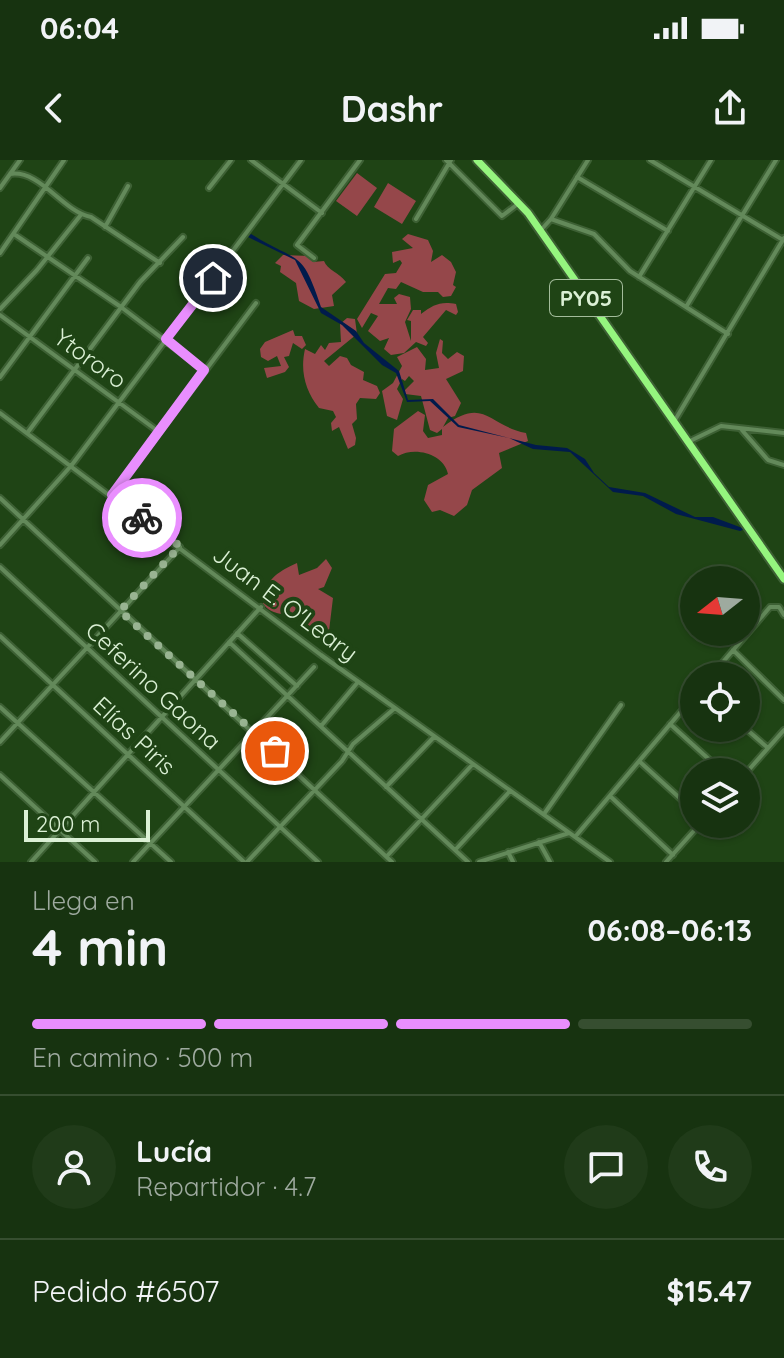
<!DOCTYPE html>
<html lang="es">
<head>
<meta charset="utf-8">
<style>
	:root { --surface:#173310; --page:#203b19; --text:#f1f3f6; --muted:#9eaa9f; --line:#364e30; --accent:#e98efe }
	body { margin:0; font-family:Quicksand,sans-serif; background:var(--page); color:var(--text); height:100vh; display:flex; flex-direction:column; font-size:30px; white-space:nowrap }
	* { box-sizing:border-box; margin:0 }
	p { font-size:26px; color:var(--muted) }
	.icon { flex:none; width:44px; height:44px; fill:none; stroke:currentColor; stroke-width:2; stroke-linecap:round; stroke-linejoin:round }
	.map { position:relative; height:702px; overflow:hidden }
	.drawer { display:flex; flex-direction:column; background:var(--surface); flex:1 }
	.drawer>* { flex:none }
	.needle { width:52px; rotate:253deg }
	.buttons { position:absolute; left:680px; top:406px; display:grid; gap:16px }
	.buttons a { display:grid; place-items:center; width:80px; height:80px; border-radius:50%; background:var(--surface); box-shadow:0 2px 6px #0004,0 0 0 2px var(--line); font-size:40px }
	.scale { position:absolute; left:24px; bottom:20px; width:126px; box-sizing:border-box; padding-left:8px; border:4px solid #dbf0d5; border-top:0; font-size:22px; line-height:28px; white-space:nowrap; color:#dbf0d5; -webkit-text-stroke:6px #1f4415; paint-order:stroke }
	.pin { position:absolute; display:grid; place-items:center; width:68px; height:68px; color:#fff; margin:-34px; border:4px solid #fff; border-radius:50%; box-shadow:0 2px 8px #0007 }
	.courier { position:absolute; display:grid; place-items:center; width:80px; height:80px; margin:-40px; border:6px solid #e98efe; border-radius:50%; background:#fff; color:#222; box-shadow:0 2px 10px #0007 }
	.summary em { font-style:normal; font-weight:700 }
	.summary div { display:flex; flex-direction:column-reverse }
	.summary { display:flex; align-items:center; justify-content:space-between; height:136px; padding:0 32px }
	h1 { font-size:52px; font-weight:700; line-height:60px }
	.bar { display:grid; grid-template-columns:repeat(4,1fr); gap:12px 8px; align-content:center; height:96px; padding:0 32px }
	.bar i { height:10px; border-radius:6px; background:var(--line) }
	.bar .selected { background:var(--accent) }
	.bar p { grid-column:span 4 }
	.line { display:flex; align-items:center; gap:20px; padding:0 32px; border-top:2px solid var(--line) }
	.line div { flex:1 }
	.round { display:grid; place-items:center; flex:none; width:84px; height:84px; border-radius:42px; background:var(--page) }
	.status { display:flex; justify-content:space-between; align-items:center; height:56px; padding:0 40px; background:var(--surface); direction:ltr }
	.status svg { height:22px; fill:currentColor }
	header { display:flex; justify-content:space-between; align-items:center; height:104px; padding:0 32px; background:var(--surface); font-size:36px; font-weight:700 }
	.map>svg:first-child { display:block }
	.green { fill:#95474a }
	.water { fill:#001b4c }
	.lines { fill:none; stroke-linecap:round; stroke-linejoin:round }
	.minor-casing { stroke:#3d6034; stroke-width:8 }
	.highway-casing { stroke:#3d6034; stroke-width:11 }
	.minor { stroke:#63895a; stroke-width:4 }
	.highway { stroke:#95f57e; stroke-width:7 }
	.done { stroke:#99b492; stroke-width:8; stroke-dasharray:0 14.4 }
	.route { stroke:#e98efe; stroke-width:10 }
	.labels { text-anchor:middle; stroke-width:8; stroke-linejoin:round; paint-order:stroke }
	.shield { fill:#1f4415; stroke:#a3bc9b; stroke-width:2 }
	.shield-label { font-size:22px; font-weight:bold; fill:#dbf0d5 }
	.street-label { font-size:24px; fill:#dbf0d5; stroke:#1f4415 }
</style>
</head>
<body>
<div class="status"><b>06:04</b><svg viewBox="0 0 49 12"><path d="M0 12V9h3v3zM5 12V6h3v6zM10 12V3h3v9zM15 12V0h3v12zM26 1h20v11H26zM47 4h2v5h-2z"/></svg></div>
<header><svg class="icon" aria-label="back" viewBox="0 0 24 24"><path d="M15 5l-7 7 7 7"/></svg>Dashr<svg class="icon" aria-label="share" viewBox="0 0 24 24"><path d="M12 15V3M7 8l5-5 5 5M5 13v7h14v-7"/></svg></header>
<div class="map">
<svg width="784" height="702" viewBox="0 0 784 702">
	<rect width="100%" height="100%" fill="#1f4415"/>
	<path class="green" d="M357 13 377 28 357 56 336 41Z
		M388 23 416 41 402 64 374 47Z
		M408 74 428 80 433 91 431 102 442 95 451 102 456 112 453 125 456 127 451 136 443 137 438 132H423L401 122 396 129 388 128 379 144H397L394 138 399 134 410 137 411 149 405 162 411 181V161L407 160 413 150H421V154C433 145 440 141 456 144L458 152 456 155 446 150 423 177 428 183 426 186 416 182 404 193 391 195 384 189 389 178 380 181 368 171 378 156 371 153 362 168 357 159 385 114 396 113 402 103 400 100 393 103 392 92 413 88 402 79Z
		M283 95 309 96 313 102 324 101C327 110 340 113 346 122L332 135 334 146 314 149 299 141 296 123 280 112 281 106 275 103Z
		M347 158 355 159 357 174 324 201 329 206 340 196 347 198 351 205 364 212 363 220 377 226 380 233 376 239 360 238 356 244 357 259 352 264 356 278 355 285 348 289 339 267 332 271 331 263 336 257 333 251 319 248C305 230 300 211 305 189L315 194 321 185 325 190 329 183 341 182 340 164Z
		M293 170 295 176H302L306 185 302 189 293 183 289 196 284 197 289 207 285 212 267 218 264 208 281 206 277 196 268 201 261 197 260 189 265 182Z
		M440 179 443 181 442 193 448 199 457 192 464 196 463 211 446 219 461 243 455 256 448 258 443 267C485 235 488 266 526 273L528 281 499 293 502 308 472 330 467 345 454 356 440 350 432 352 424 340 428 325 448 314C444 294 415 286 398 296L392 291 394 269 418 251 425 255 423 271 428 278 442 275V269L437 273 430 270 421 236 405 234 404 231 414 221 409 216 405 221 402 219 397 229 403 239 397 260 387 256 382 231 393 223 402 206 397 197 417 187 426 199 425 210 439 208 436 193Z
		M326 399 332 408 324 427 318 429 333 438 329 471 317 477 300 456C286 454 273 456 263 444 265 419 276 413 297 403L299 415 317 408Z"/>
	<path class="water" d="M251 74C300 105 301 87 321 147L356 171 364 183 399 211 408 240 433 239 459 265 536 285 567 288 585 299 594 313 609 327 645 333 695 357H713L745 369 740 371 676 354 643 336 613 332 570 292 533 289 509 278 458 267 430 241 407 242 396 213 382 205 342 165 321 153 295 100 248 77Z"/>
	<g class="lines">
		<defs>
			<path id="minor" d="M251 0 322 53
				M446 0 502 56 519 43
				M650 0 783 80
				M10 14C40 9 63 52 91 57L160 103
				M577 17 668 71
				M0 28 20 0
				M209 28 231 0
				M416 59 451 0
				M551 59 594 74 630 111 728 174
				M105 67 128 26
				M540 71 551 59 588 0
				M14 74 121 147 204 210
				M0 93 64 0
				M314 98 297 85 360 0
				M639 117 711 0
				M686 147 776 0
				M0 149 37 110 80 56
				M0 155 159 272
				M0 217 88 98
				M0 253 321 495 610 702
				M675 260 784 78
				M741 269 768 300 784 305
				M28 272 140 122 183 77
				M688 282 721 266 784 273
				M112 335 256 143
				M0 338 392 702
				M0 385 71 306 301 0
				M0 407 318 702
				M237 473 297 526
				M0 476 244 702
				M229 482 468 702
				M733 490 784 540
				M711 516 770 447H779L784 455
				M0 547 171 702
				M670 564 723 612
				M321 566 358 522
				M745 568 768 588
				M0 582 180 387
				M639 601 694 651
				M746 613 784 570
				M0 615 95 702
				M386 627 434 577
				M610 636 673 695
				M544 654 621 545
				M575 677 694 536
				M539 682 550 702
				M456 689 510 631
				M508 692 513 702
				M387 696 473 604
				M31 702 261 447
				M133 702 314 507
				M247 702 342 601 353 584 395 548
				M479 702 569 673
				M666 702 700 664"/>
			<path id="highway" d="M477 0 528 53 784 419"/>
		</defs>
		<use href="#minor" class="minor-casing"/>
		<use href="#highway" class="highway-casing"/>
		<use href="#minor" class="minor"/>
		<use href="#highway" class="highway"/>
	</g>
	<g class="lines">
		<path class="done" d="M142 358 180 386 120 451 275 591"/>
		<path class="route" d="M142 358 112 335 204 210 166 179 213 118"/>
	</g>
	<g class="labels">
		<rect class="shield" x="550" y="120" width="72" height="36" rx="6"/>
		<g class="shield-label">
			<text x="586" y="146">PY05</text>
		</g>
		<g class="street-label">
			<text transform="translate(90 199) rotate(36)" y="8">Ytororo</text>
			<text transform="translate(285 444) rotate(37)" y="8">Juan E. O'Leary</text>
			<text transform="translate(153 526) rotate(43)" y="8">Ceferino Gaona</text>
			<text transform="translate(134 576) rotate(43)" y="8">Elías Piris</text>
		</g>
	</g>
</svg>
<div class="buttons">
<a><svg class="needle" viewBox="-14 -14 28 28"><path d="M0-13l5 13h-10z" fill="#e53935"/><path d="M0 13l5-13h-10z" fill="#9eaa9f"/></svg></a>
<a><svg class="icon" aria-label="locate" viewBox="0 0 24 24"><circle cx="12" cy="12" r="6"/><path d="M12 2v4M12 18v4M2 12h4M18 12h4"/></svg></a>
<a><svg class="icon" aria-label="layers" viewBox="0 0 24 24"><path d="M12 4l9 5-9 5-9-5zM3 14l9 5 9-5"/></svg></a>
</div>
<div class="scale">200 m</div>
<div class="pin" style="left:275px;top:591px;background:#ea580c"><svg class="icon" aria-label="bag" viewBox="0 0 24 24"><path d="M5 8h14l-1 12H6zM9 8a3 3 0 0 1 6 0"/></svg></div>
<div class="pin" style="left:213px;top:118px;background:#1f2937"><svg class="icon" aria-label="home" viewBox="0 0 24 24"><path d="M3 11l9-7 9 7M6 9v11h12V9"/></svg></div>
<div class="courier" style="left:142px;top:358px"><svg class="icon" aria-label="bike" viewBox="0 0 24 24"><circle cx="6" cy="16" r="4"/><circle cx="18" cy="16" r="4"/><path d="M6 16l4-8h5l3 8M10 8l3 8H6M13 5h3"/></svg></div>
</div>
<section class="drawer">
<div class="summary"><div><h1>4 min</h1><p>Llega en</p></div><em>06:08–06:13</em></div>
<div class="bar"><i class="selected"></i><i class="selected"></i><i class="selected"></i><i></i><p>En camino · 500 m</p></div>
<div class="line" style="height:144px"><a class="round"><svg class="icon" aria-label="person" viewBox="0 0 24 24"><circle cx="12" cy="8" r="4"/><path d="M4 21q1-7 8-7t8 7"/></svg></a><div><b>Lucía</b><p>Repartidor · 4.7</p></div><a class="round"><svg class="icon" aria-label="chat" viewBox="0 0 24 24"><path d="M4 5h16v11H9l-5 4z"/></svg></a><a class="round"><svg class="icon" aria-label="phone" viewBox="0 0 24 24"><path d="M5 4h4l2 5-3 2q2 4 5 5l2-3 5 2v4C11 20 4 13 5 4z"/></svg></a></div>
<div class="line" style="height:104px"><div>Pedido #6507</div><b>$15.47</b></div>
</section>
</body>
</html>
